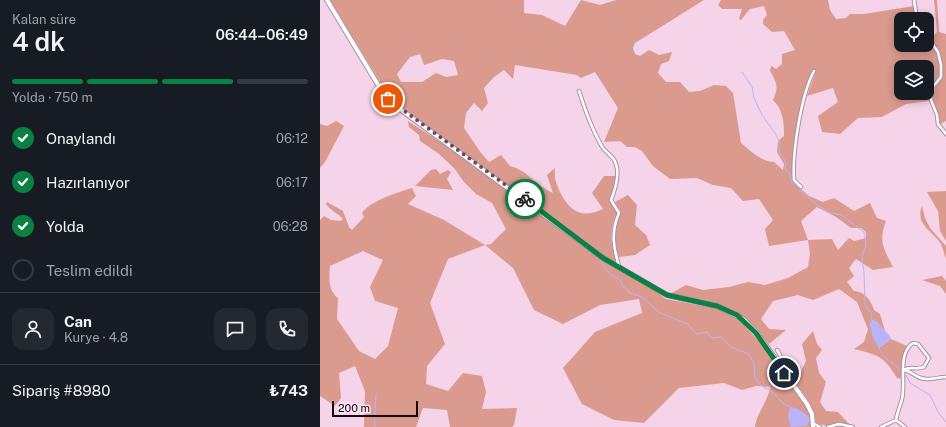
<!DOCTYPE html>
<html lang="tr">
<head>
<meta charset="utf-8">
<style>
	:root { --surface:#171b24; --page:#242831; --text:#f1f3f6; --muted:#9ea1a6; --line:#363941; --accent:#0b8043 }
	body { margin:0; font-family:"Public Sans",sans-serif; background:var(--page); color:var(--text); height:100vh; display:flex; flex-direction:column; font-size:15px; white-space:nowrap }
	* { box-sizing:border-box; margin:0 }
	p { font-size:13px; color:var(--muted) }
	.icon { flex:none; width:22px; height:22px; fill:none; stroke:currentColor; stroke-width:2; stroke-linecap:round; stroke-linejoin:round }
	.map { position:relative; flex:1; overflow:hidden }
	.details { display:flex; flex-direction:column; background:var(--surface); width:320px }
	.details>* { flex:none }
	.fabs { position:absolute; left:574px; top:12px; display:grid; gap:8px }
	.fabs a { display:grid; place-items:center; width:40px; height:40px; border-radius:8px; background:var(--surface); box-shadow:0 2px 10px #0003; font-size:20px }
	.scale { position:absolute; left:12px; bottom:10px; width:86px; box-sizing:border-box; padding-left:4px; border:2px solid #150a11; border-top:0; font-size:11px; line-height:14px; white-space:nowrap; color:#150a11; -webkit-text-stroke:3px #fee3f3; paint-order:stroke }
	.pin { position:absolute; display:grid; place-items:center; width:34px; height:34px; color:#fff; margin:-17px; border:2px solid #fff; border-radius:50%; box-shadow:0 1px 4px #0007 }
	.courier { position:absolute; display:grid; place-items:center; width:40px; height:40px; margin:-20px; border:3px solid #0b8043; border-radius:50%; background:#fff; color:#222; box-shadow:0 1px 5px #0007 }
	.head em { font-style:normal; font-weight:600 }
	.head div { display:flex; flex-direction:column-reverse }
	.head { display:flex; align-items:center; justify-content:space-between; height:68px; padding:0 12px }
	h1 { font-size:26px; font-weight:600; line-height:30px }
	.bar { display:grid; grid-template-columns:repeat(4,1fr); gap:6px 4px; align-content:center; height:48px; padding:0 12px }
	.bar i { height:5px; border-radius:3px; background:var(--line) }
	.bar .selected { background:var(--accent) }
	.bar p { grid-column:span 4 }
	.line { display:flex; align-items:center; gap:10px; padding:0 12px; border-top:1px solid var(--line) }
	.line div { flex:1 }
	.round { display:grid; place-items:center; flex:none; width:42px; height:42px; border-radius:12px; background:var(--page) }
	ol { padding:0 12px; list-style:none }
	li { display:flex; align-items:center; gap:12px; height:44px }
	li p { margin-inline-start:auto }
	li .icon { padding:4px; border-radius:50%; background:var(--accent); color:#fff; stroke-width:4 }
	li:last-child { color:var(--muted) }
	li i { width:22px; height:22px; border:2px solid var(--line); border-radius:50% }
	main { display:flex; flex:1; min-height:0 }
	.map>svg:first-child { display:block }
	.green { fill:#da9a8d; fill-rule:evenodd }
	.water { fill:#bab3f7 }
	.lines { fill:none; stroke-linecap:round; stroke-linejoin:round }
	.stream { stroke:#bab3f7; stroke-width:1 }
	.street-casing { stroke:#ad8ea2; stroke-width:4.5 }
	.secondary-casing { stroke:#ad8ea2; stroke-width:6 }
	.street { stroke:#fff; stroke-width:2.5 }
	.secondary { stroke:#fff; stroke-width:4 }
	.done { stroke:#63505c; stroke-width:4; stroke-dasharray:0 7.2 }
	.route { stroke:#0b8043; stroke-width:5 }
</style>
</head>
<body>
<main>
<section class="details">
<div class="head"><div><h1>4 dk</h1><p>Kalan süre</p></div><em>06:44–06:49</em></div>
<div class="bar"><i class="selected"></i><i class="selected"></i><i class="selected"></i><i></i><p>Yolda · 750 m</p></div>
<ol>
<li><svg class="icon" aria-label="check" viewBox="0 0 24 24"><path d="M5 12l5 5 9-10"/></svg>Onaylandı<p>06:12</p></li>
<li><svg class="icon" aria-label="check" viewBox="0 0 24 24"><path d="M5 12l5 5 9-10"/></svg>Hazırlanıyor<p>06:17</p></li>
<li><svg class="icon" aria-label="check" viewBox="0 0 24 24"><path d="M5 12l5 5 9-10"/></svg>Yolda<p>06:28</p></li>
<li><i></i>Teslim edildi</li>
</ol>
<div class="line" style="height:72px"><a class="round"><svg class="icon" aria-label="person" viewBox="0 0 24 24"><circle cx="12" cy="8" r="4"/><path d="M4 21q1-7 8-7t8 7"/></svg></a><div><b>Can</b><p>Kurye · 4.8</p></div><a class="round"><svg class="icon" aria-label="chat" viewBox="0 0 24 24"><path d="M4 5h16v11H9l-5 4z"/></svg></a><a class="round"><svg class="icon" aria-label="phone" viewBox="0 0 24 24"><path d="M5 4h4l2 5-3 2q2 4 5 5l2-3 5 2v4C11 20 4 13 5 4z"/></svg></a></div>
<div class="line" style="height:52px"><div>Sipariş #8980</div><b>₺743</b></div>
</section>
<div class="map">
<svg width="626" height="427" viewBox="0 0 626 427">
	<rect width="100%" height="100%" fill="#f5d3e8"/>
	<path class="green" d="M10 0H204V13L222 15 245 26 261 0 280 5 296 0H384L315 43 313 48 315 54 320 56 329 50 339 55 352 52 349 61 341 64 338 73 346 82H360L369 92 380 91 394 85 406 86 413 93 421 143C431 151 440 161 454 162L463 170 464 164 457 152 458 141 464 136C464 121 463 110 453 100 459 87 457 83 450 71L451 66 456 69 462 64V54L475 50 464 31 452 32 443 24V20L447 15 444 6 430 9 421 20 419 19 422 9H402L398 5 401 0H508L510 10 516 19 526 18 530 14H544L594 6 595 19H581V45H607V39L617 53 619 65V76L611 88 610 101 586 104 562 117 538 118 520 134 502 132 498 116 518 102 513 88 487 96 496 71 494 70C479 96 470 153 474 183L489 196 503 202 514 198 534 211 550 203 557 218 566 221C558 242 564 249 573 267L553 270 536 259 529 268 534 276 527 282 534 291C545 291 551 301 554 310L560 314 565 331 556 321 550 324 553 336 559 348 571 339 587 346 583 363V379L577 378C564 356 558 355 534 349L544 342 548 329 537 302 519 289 493 300 478 295 453 301 441 319 449 329 466 330 449 344C426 316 411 305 374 298 366 297 358 297 350 294L366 285 383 290 409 287 428 282 445 285 468 278 488 267 490 254 488 240 449 246 445 229 453 220 439 199 423 201 411 188 393 185 377 178 350 179 333 166 322 151 315 147H307L300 141 284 142 298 108 275 72 261 78 257 75 195 65 193 79 184 70 174 77 164 88 168 103 162 111 154 103 146 113 144 128 161 153 169 162 181 155 190 166C207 170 217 186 233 193L227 175 235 168C234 178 236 183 240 192 250 212 262 219 283 209L272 193 284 176H296V186L289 200 297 212C289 232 290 244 297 264L286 258 70 98ZM100 54 104 65 122 59 134 61 138 75 126 77 116 73 102 82H81L77 74 90 57ZM581 67H607V93H581ZM497 207 516 217 531 228H541L546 232V238L534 241 529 238 518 250 512 239 488 240 481 221Z
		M614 0H617L619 32 626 34V121L620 124C619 115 612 105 613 97 613 88 618 85 621 78 626 64 617 45 608 35H614L617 32Z
		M16 121 24 126 5 162 0 168V124L7 126Z
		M88 121 131 149 280 258 326 284 346 299 400 309 421 321 445 348 489 410 492 427H435C437 412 448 402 450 387L436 386 422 390 404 383 359 388 324 423 294 420 262 404 243 368 275 332 322 313 319 299 280 305 243 324 214 310 193 268 165 245 128 259 110 303 125 344 107 366 106 384 128 391 143 373 162 376 166 392 162 409 197 408 194 425 192 427H130L127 410 103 408 96 427H44L45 391 35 366 19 373 21 398 15 406 0 396V220L4 216 11 220 21 221 23 219C18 213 11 211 6 204L7 202 23 211 29 227 32 230 44 217 42 213C50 201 78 192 92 188L96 196 88 204 124 220 165 245 171 244 186 229 172 203 156 194 144 182 134 168 119 154 100 141 99 135 89 127ZM43 251 63 260 50 287 55 301 78 308 68 346 55 359 39 351 17 319 18 298C8 291 9 277 10 266Z
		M116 169 120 174 128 170 131 172 127 179 133 190 95 186 111 170Z
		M626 191V241L620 231 618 211 607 192Z
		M308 195 317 205 315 225 326 235 330 245 315 255 299 257C294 241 295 227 301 212L295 202Z
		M602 206 605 218 610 228 626 246V259C624 254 623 248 621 244 612 230 595 225 602 206Z
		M622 276 626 281V294L620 286 602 280Z
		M493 331 497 344 502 350 496 358 499 373 506 382 500 402 506 411 518 412 530 425 519 423 507 426 496 423C494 403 481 390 469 376L479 375 486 361 482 344Z"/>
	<path class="water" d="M551 319 556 321 570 336 571 339 559 348C553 341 549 328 551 319Z
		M470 407C478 408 485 412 490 419L487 426 471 427 468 418Z"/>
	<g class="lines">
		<path class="stream" d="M422 72 432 87 434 98 442 115 455 133 459 141V151L466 163 465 169 470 174 472 182 498 206 511 213 521 215 544 232 546 245 543 253 542 261 544 272 545 305 552 314 551 319
			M280 260 288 272 300 280 303 286 310 293 322 297 340 313 368 324 376 334 387 332 392 338 401 337 411 347 429 354 434 364 435 377 440 385 451 391 464 404 470 407
			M559 348 564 356 582 371
			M586 375 590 383 610 395 618 412 626 422
			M55 427C54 416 56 406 56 395"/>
		<defs>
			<path id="street" d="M594 0 597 19
				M607 36 618 52 621 65V77L612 88 611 100 617 115 618 124 626 134
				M259 91C265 110 272 129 281 145 285 153 294 156 296 164 300 176 295 190 291 200L299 213C291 231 293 247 299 266
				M481 187 474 180C472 153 481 95 494 71
				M457 350C461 356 462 358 458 364
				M584 370C591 371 594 376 601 378 610 381 617 377 626 377
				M576 420C577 413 580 406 582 399 586 383 577 353 593 343L598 344 609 358 604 367C597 370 590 366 584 370
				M576 420 585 427
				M493 423 500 427
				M508 427 519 424 533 427
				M561 427 576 420"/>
			<path id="secondary" d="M7 0 63 93 80 109 283 258 347 295 397 306 423 319 437 333 487 404 492 414 493 427"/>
		</defs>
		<use href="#street" class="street-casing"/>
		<use href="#secondary" class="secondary-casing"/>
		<use href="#street" class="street"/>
		<use href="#secondary" class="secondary"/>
	</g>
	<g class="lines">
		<path class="done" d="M68 99 205 199"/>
		<path class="route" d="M205 199 283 258 347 295 397 306 417 315 436 333 464 373"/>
	</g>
</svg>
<div class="fabs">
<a><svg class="icon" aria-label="locate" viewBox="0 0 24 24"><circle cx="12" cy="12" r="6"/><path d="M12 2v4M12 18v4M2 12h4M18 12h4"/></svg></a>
<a><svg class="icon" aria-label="layers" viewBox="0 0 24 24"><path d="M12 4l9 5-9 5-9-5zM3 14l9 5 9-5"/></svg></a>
</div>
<div class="scale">200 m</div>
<div class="pin" style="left:68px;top:99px;background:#ea580c"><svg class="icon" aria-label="bag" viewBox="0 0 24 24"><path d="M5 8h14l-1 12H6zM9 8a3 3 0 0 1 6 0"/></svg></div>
<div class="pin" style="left:464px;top:373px;background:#1f2937"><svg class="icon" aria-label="home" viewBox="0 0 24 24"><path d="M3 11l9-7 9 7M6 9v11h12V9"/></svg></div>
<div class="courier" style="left:205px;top:199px"><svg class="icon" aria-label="bike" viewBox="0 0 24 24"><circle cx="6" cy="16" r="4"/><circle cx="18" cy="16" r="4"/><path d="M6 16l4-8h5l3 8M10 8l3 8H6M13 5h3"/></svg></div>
</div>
</main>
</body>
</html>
